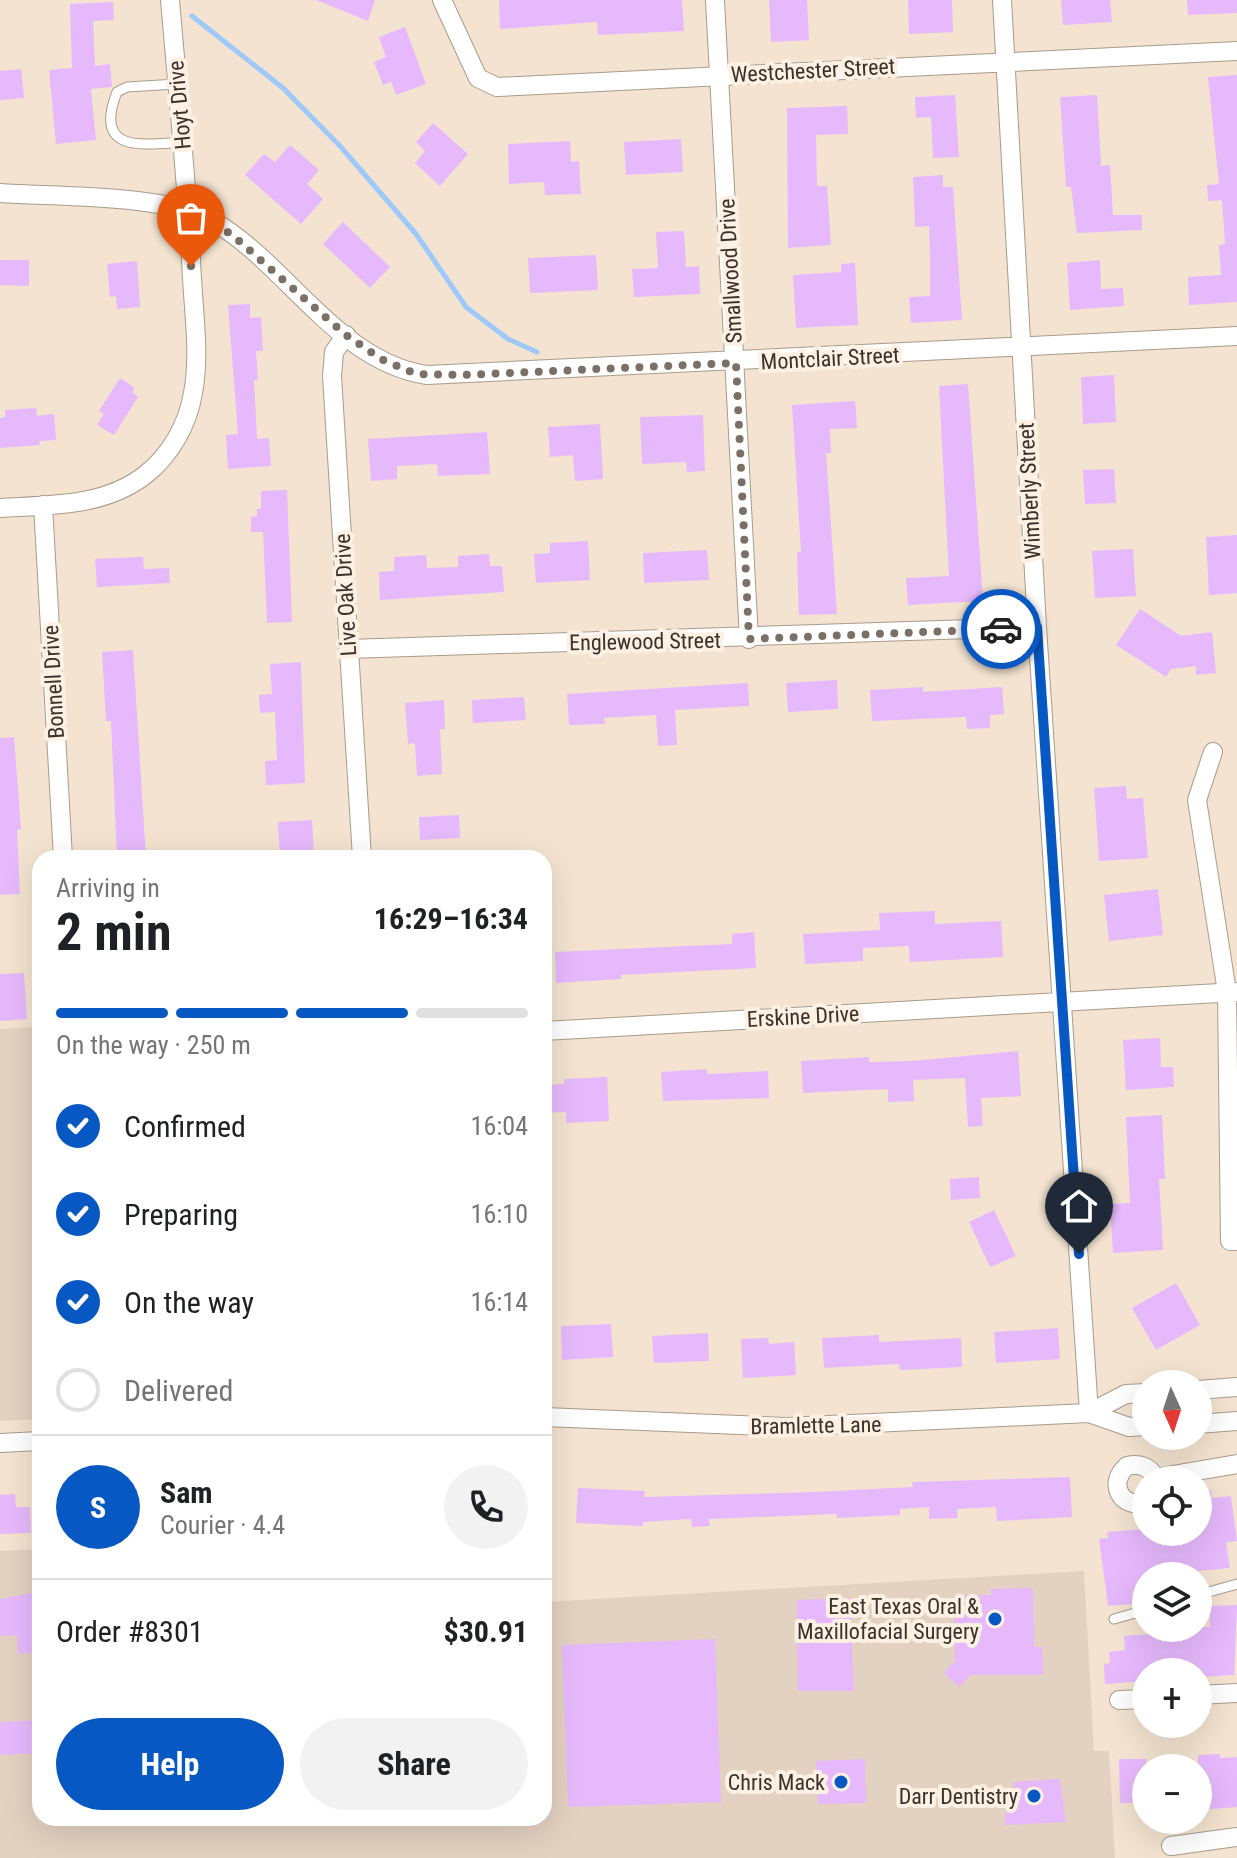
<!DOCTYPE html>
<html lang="en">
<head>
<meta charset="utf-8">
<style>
	:root { --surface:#fff; --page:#f2f2f2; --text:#202124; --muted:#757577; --line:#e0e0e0; --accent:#0758c2 }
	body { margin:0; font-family:"Roboto Condensed",sans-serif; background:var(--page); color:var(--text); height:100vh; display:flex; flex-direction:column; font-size:30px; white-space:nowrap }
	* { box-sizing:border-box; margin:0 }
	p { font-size:26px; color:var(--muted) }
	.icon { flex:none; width:44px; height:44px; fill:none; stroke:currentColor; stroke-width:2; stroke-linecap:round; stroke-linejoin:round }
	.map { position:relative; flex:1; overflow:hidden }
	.panel { position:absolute; left:32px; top:850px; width:520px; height:976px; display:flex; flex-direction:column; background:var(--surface); border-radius:24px; box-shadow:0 8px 32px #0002 }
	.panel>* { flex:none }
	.needle { width:52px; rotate:177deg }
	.tools { position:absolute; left:1132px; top:1370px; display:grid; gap:16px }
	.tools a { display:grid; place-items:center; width:80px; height:80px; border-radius:50%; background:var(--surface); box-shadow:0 8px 32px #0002; font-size:40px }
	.pin { position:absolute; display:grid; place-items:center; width:68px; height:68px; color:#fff; margin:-82px -34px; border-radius:50% 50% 50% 0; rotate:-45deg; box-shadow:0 0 8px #0007 }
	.pin .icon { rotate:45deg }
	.courier { position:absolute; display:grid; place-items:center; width:80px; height:80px; margin:-40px; border:6px solid #0758c2; border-radius:50%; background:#fff; color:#222; box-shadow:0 2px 10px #0007 }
	.head em { font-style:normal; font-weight:700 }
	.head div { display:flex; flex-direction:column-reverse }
	.head { display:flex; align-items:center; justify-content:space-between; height:136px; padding:0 24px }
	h1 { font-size:52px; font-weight:700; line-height:60px }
	.bar { display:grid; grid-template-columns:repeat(4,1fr); gap:12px 8px; align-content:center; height:96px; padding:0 24px }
	.bar i { height:10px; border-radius:6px; background:var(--line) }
	.bar .selected { background:var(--accent) }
	.bar p { grid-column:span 4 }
	.line { display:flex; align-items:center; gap:20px; padding:0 24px; border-top:2px solid var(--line) }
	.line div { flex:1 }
	.round { display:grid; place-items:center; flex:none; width:84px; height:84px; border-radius:42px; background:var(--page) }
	ol { padding:0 24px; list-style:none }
	li { display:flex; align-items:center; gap:24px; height:88px }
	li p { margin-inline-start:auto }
	li .icon { padding:8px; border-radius:50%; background:var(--accent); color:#fff; stroke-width:4 }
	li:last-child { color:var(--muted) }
	li i { width:44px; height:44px; border:4px solid var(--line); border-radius:50% }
	.action { display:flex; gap:16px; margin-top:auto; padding:16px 24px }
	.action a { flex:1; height:92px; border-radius:48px; background:var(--accent); color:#fff; font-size:32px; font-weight:700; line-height:92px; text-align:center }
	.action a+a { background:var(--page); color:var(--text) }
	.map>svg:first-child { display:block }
	.commercial { fill:#e3d1c1 }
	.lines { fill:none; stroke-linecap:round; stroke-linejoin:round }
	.stream { stroke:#9fc9fa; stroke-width:5 }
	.building { fill:#e6b9fc }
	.service-casing { stroke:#aa9b8a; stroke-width:11 }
	.minor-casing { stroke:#aa9b8a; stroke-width:20 }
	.service { stroke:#fff; stroke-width:9 }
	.minor { stroke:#fff; stroke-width:18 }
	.done { stroke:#7a7065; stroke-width:8; stroke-dasharray:0 14.4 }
	.route { stroke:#0758c2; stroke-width:10 }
	.poi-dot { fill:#0758c2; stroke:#fef0e2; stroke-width:3 }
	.labels { text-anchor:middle; stroke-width:8; stroke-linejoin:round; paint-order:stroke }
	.street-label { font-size:22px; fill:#39322b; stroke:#fef0e2 }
	.poi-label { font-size:22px; fill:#39322b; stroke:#fef0e2; text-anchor:end }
</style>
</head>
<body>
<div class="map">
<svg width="1237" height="1858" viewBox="0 0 1237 1858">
	<rect width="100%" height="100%" fill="#f3e3d0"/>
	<path class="commercial" d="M40 1027V1419L0 1421V1029Z
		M40 1549V1818H544V1602L1084 1571 1094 1751H1109L1115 1858H0V1551Z"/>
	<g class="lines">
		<path class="stream" d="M192 16 283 88 340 146 416 234 466 307 508 339 537 352"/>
	</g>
	<path class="building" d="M316 0H375L368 21Z
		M499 0H682L684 31 598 35 597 22 500 29Z
		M769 0H807L809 40 771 42Z
		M908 0H952L953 32 909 34Z
		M1061 0H1110L1112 22 1063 25Z
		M1187 0H1237V13L1188 15Z
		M113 2 114 20 93 21 95 66 110 64 112 87 91 89 96 140 56 144 49 70 72 68 70 4Z
		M405 27 426 84 396 95 391 82 383 85 374 62 386 57 379 37Z
		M21 69 24 98 0 100V71Z
		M1237 75V302L1189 305 1188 277 1221 275 1219 245 1225 244 1222 200 1208 201 1207 185 1219 184 1208 77Z
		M955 95 959 157 933 158 931 117 916 118 915 97Z
		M1097 95 1101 166 1110 165 1113 215H1142V230L1077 233 1071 187H1066L1060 97Z
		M847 106 848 134 816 135 817 186H827L831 245 788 248 787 108Z
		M433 123 468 154 440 186 415 163 425 151 416 142Z
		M681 139 683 172 626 175 624 142Z
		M570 141 571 162 579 161 581 194 545 195 544 182 509 184 508 144Z
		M290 145 319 170 307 184 323 199 301 224 245 175 264 154 275 162Z
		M943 175V187H953L962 320 911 323 909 297 930 296V260L929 226 915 227 913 177Z
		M343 222 390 267 370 288 323 244Z
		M684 231 686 267 699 266 700 294 634 297 632 269 658 268 656 232Z
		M596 255 598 290 530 293 528 258Z
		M0 260H29V286L0 285Z
		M1100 260 1101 289 1123 288 1124 306 1070 310 1067 263Z
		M137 261 140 307 117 309 116 296 110 297 107 264Z
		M855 263 858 325 796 328 793 275 841 272V264Z
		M250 304V318L261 317 263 351H256L258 380H254L257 439 269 438 271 466 228 469 226 435 238 434 228 305Z
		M1114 375 1116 422 1083 424 1081 377Z
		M120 378 135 388 132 392 138 397 114 435 97 425 104 414 99 411Z
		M968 384 983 601 908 605 906 578 949 576 939 386Z
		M855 401 857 428 830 429 831 453H826L837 614 799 615 797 552H801L792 405Z
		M36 408 37 416 54 414 56 440 39 441 40 445 0 448V418L5 417V410Z
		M703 415 705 471 687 472 686 462 642 464 640 417Z
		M600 424 603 479 575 481 573 455 550 457 548 427Z
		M487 432 490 474 438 476 437 464 397 466V479L371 481 368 439Z
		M1114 469 1116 503 1085 504 1083 470Z
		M287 490 292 622 267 623 263 532H251V517L257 516V509H261V491Z
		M1237 535V593L1209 595 1206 537Z
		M588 541 590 580 536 583 534 554 550 553V543Z
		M1133 549 1136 596 1095 598 1092 551Z
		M707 550 709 580 644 583 643 553Z
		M489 554 490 566H502L504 592 380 600 379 572 394 571V557L426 555 427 568 458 567V556Z
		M143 557 144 569 169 568 170 583 97 587 95 559Z
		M1140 609 1181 636 1212 632 1216 673 1196 675V666L1171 669 1166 677 1116 645Z
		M133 650 146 858H117L111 721H106L102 652Z
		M301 662 305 783 266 785 265 761 277 760 275 712 260 713 259 695 272 694 270 664Z
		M837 680 838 709 788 712 786 683Z
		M748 683 749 706 675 710 677 745 658 746 656 715 604 718 605 724 569 725 567 694Z
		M923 687V692L1002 687 1004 714 990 715V728L967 729 966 717 872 721 870 690Z
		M524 697 526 720 473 723 472 700Z
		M444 700 445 729H440L442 774 417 776 415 743 408 744 405 703Z
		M14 737 21 829 17 830 20 894 0 895V738Z
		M1126 786 1127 799 1143 798 1148 858 1099 861 1094 788Z
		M459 815 460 838 420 840 419 817Z
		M312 820 314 856 280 858 278 822Z
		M1158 889 1163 935 1109 941 1104 895Z
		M935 911V924L1001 921 1003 957 910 962 909 946 863 948V961L805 964 803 934 880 930 879 913Z
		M754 932 756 968 621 975V979L556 983 555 952 732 944V934Z
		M24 973 27 1019 0 1021V974Z
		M1160 1038 1161 1067H1173L1174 1087 1126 1090 1123 1040Z
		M1018 1051 1021 1096 981 1098 983 1126 968 1127 965 1078 913 1080 914 1101 888 1102V1089L803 1093 801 1061 869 1057V1062L912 1061Z
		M707 1069V1074L768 1071 769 1098 663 1101 661 1072Z
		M607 1077 609 1121 566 1123V1112L544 1113V1085L564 1084V1079Z
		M1162 1115 1165 1179H1159L1163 1250 1113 1253 1110 1204 1130 1203 1126 1117Z
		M979 1177 980 1198 951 1200 950 1179Z
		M994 1210 1016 1256 990 1267 969 1222Z
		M1176 1283 1200 1325 1156 1350 1132 1308Z
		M611 1324 613 1357 562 1360 561 1326Z
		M1058 1328 1060 1359 996 1363 994 1332Z
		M708 1333 709 1361 654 1363 652 1336Z
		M879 1335V1342L961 1338 962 1367 900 1370 899 1364 824 1368 822 1338Z
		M768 1338 769 1344 794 1342 796 1375 743 1378 741 1339Z
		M1070 1477 1072 1517 997 1521 996 1507 957 1509 958 1518 929 1519V1507L900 1509V1515L837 1518 836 1514 709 1519 710 1526 692 1527 691 1519 643 1522V1526L576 1523 578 1488 645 1491 644 1497 814 1492 913 1487 912 1482Z
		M1211 1490 1212 1498 1231 1496 1237 1541 1226 1542 1230 1568 1146 1576V1603L1108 1606 1099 1539 1108 1538 1107 1532 1146 1529V1532H1202L1198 1492Z
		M15 1494 16 1507H30L31 1533 0 1534V1495Z
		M1033 1588 1034 1647H1042L1043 1675H971L959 1687 944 1673 955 1661 954 1596 991 1595V1589Z
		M31 1593 40 1595V1652L18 1654 17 1635 0 1636V1599Z
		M850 1598 854 1691H798L797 1600Z
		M1237 1605 1234 1675 1200 1677V1672H1146V1681L1105 1684 1104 1664 1110 1663 1109 1652 1125 1650 1124 1636 1170 1633V1628L1210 1627 1209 1606Z
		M715 1639 721 1802 568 1807 562 1645Z
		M40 1720V1753L0 1755V1722Z
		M1220 1754V1758L1237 1757V1807L1198 1810V1755Z
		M865 1759 866 1803 818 1804 816 1761Z
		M1119 1759H1146V1803H1120Z
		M1060 1779 1066 1822 1005 1825 1007 1788H1014L1013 1782Z"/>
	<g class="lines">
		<defs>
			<path id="service" d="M177 84 127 87 117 92C93 153 141 145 183 142
				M1198 1595 1237 1584
				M1114 1619 1146 1610"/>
			<path id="minor" d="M442 0 478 78 497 87 1237 51
				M715 0 749 639
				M1002 0 1037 627 1089 1413
				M0 193C55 197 165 194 211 220 286 262 337 362 427 375L1237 336
				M346 335 334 352 332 376 362 858
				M43 505 63 858
				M0 508C50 505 104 507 145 475 170 456 188 424 193 393 200 356 194 316 192 278 187 185 178 93 170 0
				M348 649 1037 627
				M1213 752 1197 800 1227 992 1230 1241H1237
				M544 1031 1237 992
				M1198 1390 1237 1387
				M1089 1413 1126 1394 1146 1393
				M544 1417 786 1427 1089 1413 1129 1427 1146 1426
				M1198 1424 1237 1421
				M0 1443 40 1441
				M1155 1478 1237 1464
				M1146 1502C1121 1510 1107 1483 1127 1466 1141 1463 1151 1467 1156 1480
				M1198 1695 1237 1693
				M1119 1700 1146 1699
				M1171 1846 1237 1837"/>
		</defs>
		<use href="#service" class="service-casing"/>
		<use href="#minor" class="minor-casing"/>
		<use href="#service" class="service"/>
		<use href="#minor" class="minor"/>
	</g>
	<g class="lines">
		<path class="done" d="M191 266 189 210 231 234 346 335 381 359 416 374 462 375 736 363 749 639 1001 629"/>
		<path class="route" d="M1001 629 1037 627 1079 1254"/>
	</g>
	<g class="poi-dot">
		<circle cx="995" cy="1619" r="8"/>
		<circle cx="841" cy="1782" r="8"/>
		<circle cx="1034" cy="1796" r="8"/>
	</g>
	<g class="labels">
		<g class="street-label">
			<text transform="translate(813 70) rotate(-3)" y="8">Westchester Street</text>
			<text transform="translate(179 105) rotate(-95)" y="8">Hoyt Drive</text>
			<text transform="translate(730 271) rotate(-93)" y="8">Smallwood Drive</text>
			<text transform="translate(830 358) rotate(-3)" y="8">Montclair Street</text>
			<text transform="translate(1029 491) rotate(-93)" y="8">Wimberly Street</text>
			<text transform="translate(345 595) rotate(-93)" y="8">Live Oak Drive</text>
			<text transform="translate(645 641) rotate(-1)" y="8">Englewood Street</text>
			<text transform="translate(53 682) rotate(-93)" y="8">Bonnell Drive</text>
			<text transform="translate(803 1016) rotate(-3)" y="8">Erskine Drive</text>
			<text transform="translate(816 1425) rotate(-1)" y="8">Bramlette Lane</text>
		</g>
		<g class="poi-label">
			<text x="979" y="1614">East Texas Oral &amp;<tspan x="979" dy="25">Maxillofacial Surgery</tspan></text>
			<text x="825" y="1790">Chris Mack</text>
			<text x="1018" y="1804">Darr Dentistry</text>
		</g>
	</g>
</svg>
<div class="tools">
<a><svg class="needle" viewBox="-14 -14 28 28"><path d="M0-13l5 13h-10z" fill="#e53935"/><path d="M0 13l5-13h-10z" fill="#757577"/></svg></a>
<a><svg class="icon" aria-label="locate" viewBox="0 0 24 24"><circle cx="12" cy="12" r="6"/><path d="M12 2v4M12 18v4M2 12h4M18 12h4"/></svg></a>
<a><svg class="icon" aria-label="layers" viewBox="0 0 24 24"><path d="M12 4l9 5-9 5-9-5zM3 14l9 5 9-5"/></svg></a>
<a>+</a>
<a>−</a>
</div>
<div class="pin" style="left:191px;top:266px;background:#ea580c"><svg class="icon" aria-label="bag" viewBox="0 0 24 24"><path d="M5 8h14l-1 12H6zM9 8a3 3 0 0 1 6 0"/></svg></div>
<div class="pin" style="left:1079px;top:1254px;background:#1f2937"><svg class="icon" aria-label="home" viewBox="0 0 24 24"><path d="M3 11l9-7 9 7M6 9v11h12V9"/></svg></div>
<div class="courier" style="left:1001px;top:629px"><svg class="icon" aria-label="car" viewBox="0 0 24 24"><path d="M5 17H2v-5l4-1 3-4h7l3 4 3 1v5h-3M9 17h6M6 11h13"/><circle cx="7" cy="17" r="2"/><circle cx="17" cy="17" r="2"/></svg></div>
<section class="panel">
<div class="head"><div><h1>2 min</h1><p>Arriving in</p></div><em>16:29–16:34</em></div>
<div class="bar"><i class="selected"></i><i class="selected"></i><i class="selected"></i><i></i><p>On the way · 250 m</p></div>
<ol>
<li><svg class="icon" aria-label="check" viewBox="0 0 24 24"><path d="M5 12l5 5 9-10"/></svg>Confirmed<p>16:04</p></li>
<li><svg class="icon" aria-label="check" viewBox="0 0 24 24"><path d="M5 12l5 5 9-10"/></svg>Preparing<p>16:10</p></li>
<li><svg class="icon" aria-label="check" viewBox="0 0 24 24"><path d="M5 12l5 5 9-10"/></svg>On the way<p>16:14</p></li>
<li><i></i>Delivered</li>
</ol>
<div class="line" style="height:144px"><b class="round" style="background:var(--accent);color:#fff">S</b><div><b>Sam</b><p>Courier · 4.4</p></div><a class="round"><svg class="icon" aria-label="phone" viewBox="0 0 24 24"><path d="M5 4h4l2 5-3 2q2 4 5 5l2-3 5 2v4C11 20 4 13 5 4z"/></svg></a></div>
<div class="line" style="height:104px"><div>Order #8301</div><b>$30.91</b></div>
<div class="action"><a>Help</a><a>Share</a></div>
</section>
</div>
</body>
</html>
